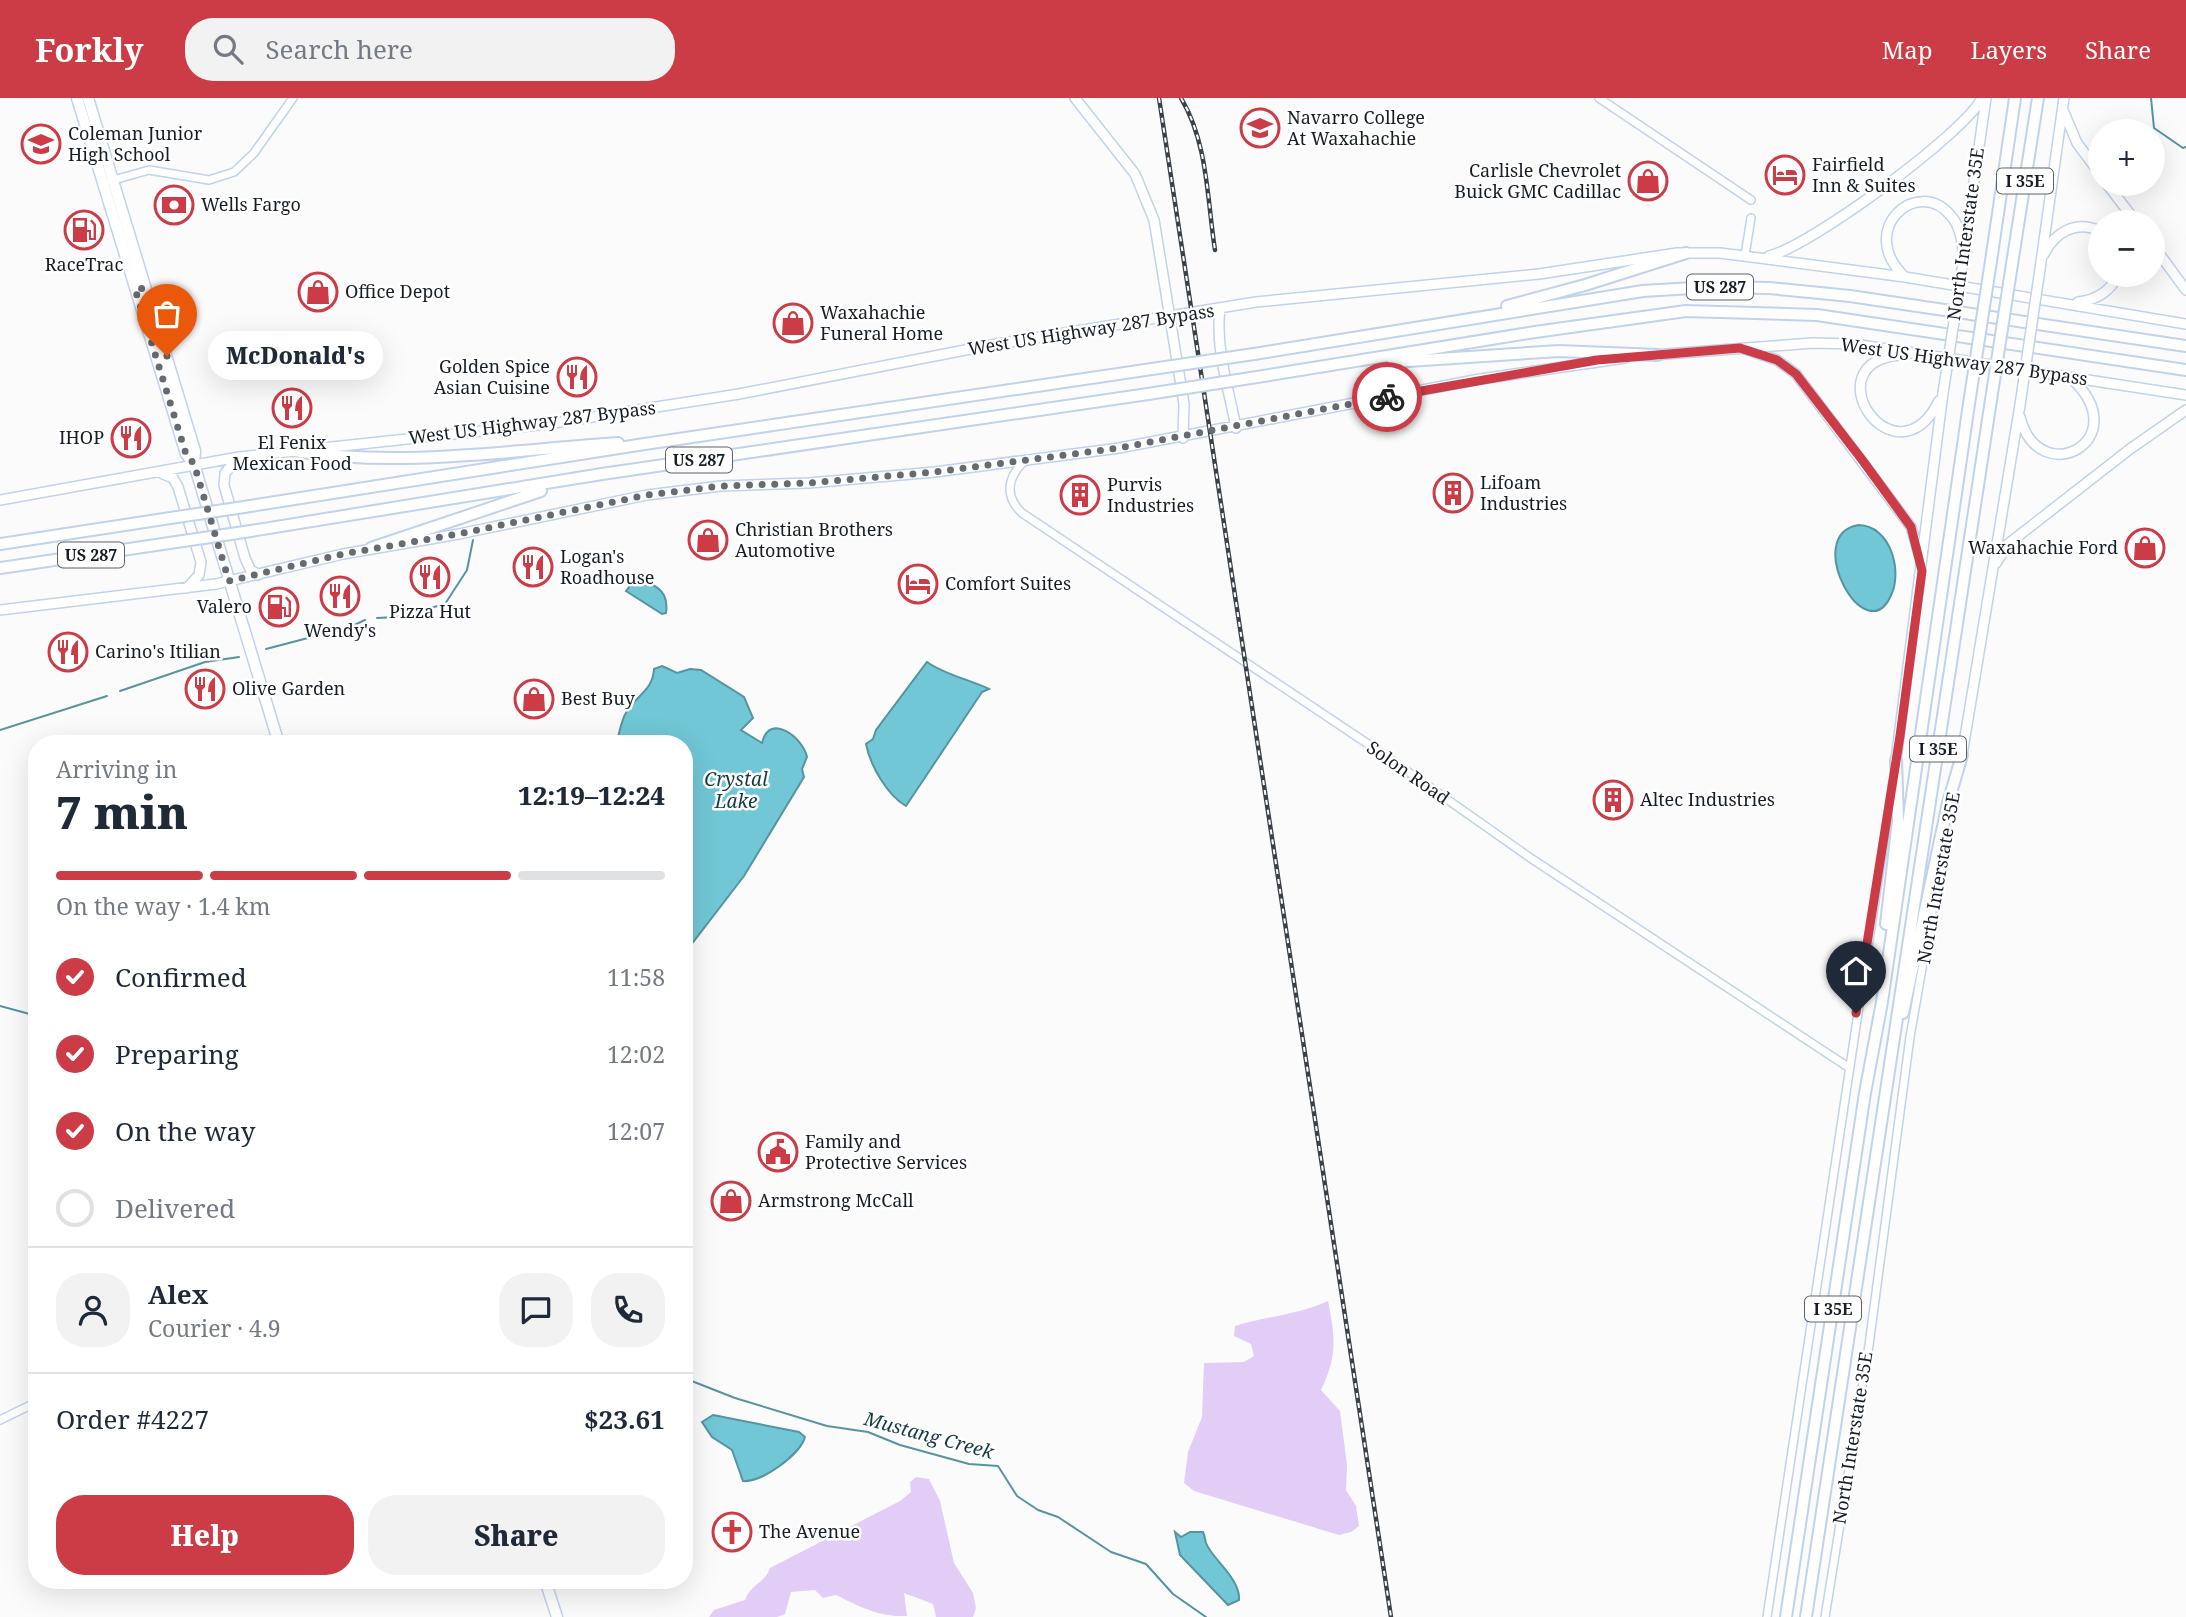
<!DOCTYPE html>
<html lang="en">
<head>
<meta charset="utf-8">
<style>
	:root { --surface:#fff; --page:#f2f2f3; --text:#1f2937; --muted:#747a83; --line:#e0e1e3; --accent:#cc3c46 }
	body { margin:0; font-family:"Noto Serif",serif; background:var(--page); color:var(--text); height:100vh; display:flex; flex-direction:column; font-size:26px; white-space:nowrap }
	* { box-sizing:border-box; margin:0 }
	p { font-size:23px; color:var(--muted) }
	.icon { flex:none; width:38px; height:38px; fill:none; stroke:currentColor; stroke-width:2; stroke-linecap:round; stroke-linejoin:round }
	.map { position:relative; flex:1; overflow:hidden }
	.panel { position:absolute; left:28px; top:637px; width:665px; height:854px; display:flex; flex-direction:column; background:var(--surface); border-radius:28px; box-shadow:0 7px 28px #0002 }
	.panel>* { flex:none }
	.fabs { position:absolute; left:2088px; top:21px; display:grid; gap:14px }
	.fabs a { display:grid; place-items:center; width:77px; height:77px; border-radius:50%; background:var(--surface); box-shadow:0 7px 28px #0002; font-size:35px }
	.pin { position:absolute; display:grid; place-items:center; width:60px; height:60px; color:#fff; margin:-72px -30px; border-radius:50% 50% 50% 0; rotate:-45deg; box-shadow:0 0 7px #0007 }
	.pin .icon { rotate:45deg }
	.courier { position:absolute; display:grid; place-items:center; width:70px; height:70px; margin:-35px; border:5px solid #cc3c46; border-radius:50%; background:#fff; color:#222; box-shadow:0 2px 9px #0007 }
	.bubble { position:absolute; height:49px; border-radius:24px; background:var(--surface); box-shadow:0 7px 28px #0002; font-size:23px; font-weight:800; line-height:49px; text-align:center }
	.overview em { font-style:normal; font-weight:800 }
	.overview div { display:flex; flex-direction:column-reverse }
	.overview { display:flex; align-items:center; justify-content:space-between; height:119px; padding:0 28px }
	h1 { font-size:46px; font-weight:800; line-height:52px }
	.bar { display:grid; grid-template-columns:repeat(4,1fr); gap:10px 7px; align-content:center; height:84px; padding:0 28px }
	.bar i { height:9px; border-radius:5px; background:var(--line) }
	.bar .on { background:var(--accent) }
	.bar p { grid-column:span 4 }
	.line { display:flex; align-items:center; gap:18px; padding:0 28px; border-top:2px solid var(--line) }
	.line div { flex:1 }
	.round { display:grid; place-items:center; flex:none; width:74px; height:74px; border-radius:28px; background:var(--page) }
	ol { padding:0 28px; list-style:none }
	li { display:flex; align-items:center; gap:21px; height:77px }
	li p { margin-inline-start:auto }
	li .icon { padding:7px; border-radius:50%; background:var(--accent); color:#fff; stroke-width:4 }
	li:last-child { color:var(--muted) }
	li i { width:38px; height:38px; border:4px solid var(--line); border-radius:50% }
	.button { display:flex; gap:14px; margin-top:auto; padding:14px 28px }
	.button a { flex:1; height:80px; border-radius:28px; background:var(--accent); color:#fff; font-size:28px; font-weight:800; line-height:80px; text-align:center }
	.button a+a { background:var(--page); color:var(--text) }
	header { display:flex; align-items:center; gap:42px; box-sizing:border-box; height:98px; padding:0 35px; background:var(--accent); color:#fff }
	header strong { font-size:33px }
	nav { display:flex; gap:38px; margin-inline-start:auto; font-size:24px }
	.search { width:490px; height:63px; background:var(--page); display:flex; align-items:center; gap:18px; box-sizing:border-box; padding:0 24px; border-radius:28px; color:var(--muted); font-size:26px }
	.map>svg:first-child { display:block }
	.green { fill:#e2cdf7 }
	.water { fill:#71c7d5; stroke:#5694a0; stroke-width:2 }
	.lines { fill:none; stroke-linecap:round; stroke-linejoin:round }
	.stream { stroke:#5694a0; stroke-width:2 }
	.tertiary-casing { stroke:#c1d2ec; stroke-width:10 }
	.secondary-casing { stroke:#c1d2ec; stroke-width:12 }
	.primary-casing { stroke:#c1d2ec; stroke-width:13 }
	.motorway-casing { stroke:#c1d2ec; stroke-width:14 }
	.tertiary { stroke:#fff; stroke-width:7 }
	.secondary { stroke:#fff; stroke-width:9 }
	.primary { stroke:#fff; stroke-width:10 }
	.motorway { stroke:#fff; stroke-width:10 }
	.rail-casing { stroke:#3b4148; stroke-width:4.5 }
	.rail { stroke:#fff; stroke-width:2; stroke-dasharray:5; stroke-linecap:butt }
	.secondary-bridge-casing { stroke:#c1d2ec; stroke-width:12; stroke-linecap:butt }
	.motorway-bridge-casing { stroke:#c1d2ec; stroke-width:14; stroke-linecap:butt }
	.secondary-bridge { stroke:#fff; stroke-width:9 }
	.motorway-bridge { stroke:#fff; stroke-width:10 }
	.done { stroke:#666b71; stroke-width:7; stroke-dasharray:0 12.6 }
	.route { stroke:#cc3c46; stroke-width:9 }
	.labels { text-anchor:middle; stroke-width:5; stroke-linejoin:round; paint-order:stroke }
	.shield { fill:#fff; stroke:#5c6167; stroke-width:2 }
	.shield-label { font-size:16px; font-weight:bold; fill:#161d26 }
	.poi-label { font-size:18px; fill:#161d26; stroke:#fff; text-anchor:start }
	.street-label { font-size:18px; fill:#161d26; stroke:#fff }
	.water-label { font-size:19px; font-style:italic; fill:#123c42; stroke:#fff }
</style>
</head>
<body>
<header>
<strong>Forkly</strong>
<div class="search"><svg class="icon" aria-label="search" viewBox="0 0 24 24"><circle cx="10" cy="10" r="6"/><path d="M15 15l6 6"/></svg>Search here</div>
<nav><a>Map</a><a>Layers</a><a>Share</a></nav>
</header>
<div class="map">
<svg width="2186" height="1519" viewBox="0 0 2186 1519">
	<rect width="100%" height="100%" fill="#fbfbfb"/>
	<path class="green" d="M1328 1203C1335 1238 1338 1258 1321 1292L1340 1313 1347 1367 1346 1392 1356 1408 1359 1428 1351 1434 1339 1437 1194 1393 1184 1385 1188 1354 1202 1319 1204 1265 1244 1264 1254 1258 1251 1246 1234 1238 1235 1228C1266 1218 1298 1217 1328 1203Z
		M916 1379 929 1381 940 1403 954 1465 973 1495 976 1510 973 1519H936L933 1506 904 1495 907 1518C879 1519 860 1509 836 1497L823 1500 815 1492 791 1494 785 1516 777 1519H709L714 1512 745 1502C750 1487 766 1484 770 1470L900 1403 911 1394 910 1384Z"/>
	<path class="water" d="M1859 427C1890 428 1902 471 1892 495 1867 558 1800 436 1859 427Z
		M651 486C664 492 668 501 666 515L662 516 626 493 630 488Z
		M927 564C945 577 971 582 989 591L982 594 906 708C887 697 870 667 866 646L873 641 876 632Z
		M662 568 677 575 690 571 701 572 744 599 753 620 741 632 762 645C769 614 803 639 807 659L802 671 804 679 744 778 684 856V646H616C620 635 620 624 627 613 637 597 653 592 654 571Z
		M713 1317 799 1334 805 1339C800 1357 761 1385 743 1383L732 1352 712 1339 702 1324Z
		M1175 1434 1181 1439 1190 1434H1203C1205 1438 1205 1442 1206 1445 1212 1461 1241 1481 1239 1502L1228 1507 1180 1457Z"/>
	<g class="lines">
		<path class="stream" d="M2151 0 2154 30 2183 50 2186 49
			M377 520 397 519 445 506 467 472 473 442
			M266 551 350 529 365 522
			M120 593 205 564 239 559
			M0 632 107 598
			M0 908 37 918
			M684 1280 735 1300 827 1328 868 1334 900 1347 969 1366 998 1368 1017 1398 1038 1412 1058 1419 1111 1454 1146 1466 1173 1496 1206 1519"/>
		<defs>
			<path id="tertiary" d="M1599 0 1751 102
				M110 83 149 72 209 82 234 74 254 55 293 0
				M1745 157 1751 120
				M1027 361C1008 377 1003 397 1022 415L1377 652 1532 761 1848 969
				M0 1322 37 1304
				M1767 1519 1893 683
				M1825 1519 1869 1247 1910 939 1944 745"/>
			<path id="secondary" d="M1075 0 1135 76 1154 122 1184 306 1183 340
				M2063 12 2077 45 2100 76
				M2107 86 2136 124
				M2152 146 2186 192
				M1965 147 1986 0
				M2044 156C2055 134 2076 122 2100 133
				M1769 158C1809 149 1964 36 1982 0
				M2040 171 2064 0
				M1905 179C1855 132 1918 77 1951 118 1961 129 1962 145 1964 159
				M2078 204C2096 202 2110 194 2118 177
				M1220 211C1215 251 1229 291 1236 330
				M1745 251 1777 262 1796 276 1911 429 1919 456
				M1653 257 1813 245 1854 246 2186 297
				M1900 257C1810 265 1895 390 1939 303
				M2020 319C2039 394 2137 342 2072 281
				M239 359 225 375 224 387 245 460 250 471 258 477
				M163 376 173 380 178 389 201 464 199 477 187 490
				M0 402 239 359 548 326 739 296 991 247 1256 204 1539 176 1677 155H1720L1905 179 2186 226
				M1996 465 2008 446 2130 351 2186 312
				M0 512 216 486 343 456 459 436 647 397 721 388 809 385 935 374 1119 350 1480 281 1625 260
				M1962 657 2020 307
				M1896 662 1943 295"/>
			<path id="primary" d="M77 0 186 356 194 366 279 646
				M88 0 195 353 194 366
				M545 1482 557 1519"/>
			<path id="motorway" d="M1991 163 2015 0
				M2012 166 2038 0
				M1507 208 1585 187 1686 155
				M1254 256 1643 193 1709 189 1769 190 1850 198 2186 248
				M1393 264 1559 253 1657 257
				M1257 279 1535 234 1686 213 1817 217 2186 272
				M295 353C401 370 512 352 618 345
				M244 409 638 347 1145 272
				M251 433 602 376 1148 296
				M0 446 177 419
				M371 450 541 393
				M0 470 183 443
				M1886 826 1898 723 1896 662
				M1903 915 1948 705 1962 657
				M1786 1519 1865 995 1882 904 1970 299
				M1806 1519 1991 302"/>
		</defs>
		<use href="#tertiary" class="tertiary-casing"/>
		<use href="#secondary" class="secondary-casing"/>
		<use href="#primary" class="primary-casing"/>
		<use href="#motorway" class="motorway-casing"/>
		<use href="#tertiary" class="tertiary"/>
		<use href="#secondary" class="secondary"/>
		<use href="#primary" class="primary"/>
		<use href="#motorway" class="motorway"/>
		<defs>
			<path id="rail" d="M1159 0 1391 1519
				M1181 0C1208 45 1207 101 1215 152"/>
		</defs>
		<use href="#rail" class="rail-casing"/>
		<use href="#rail" class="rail"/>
		<defs>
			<path id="secondary-bridge" d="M1943 295 1964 159
				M2020 307 2040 171"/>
			<path id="motorway-bridge" d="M1145 272 1254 256
				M1148 296 1257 279
				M1970 299 1991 163
				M1991 302 2012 166
				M177 419 244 409
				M183 443 251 433"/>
		</defs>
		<use href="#secondary-bridge" class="secondary-bridge-casing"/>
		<use href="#motorway-bridge" class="motorway-bridge-casing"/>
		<use href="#secondary-bridge" class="secondary-bridge"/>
		<use href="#motorway-bridge" class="motorway-bridge"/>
	</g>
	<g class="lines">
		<path class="done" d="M167 258 146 190 135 191 186 356 194 366 229 483 343 456 458 436 647 397 721 388 809 385 935 374 1119 350 1387 299"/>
		<path class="route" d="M1387 299 1597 262 1740 250 1777 262 1796 276 1863 363 1911 429 1922 473 1900 638 1856 915"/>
	</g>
	<defs>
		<symbol id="university-ring" viewBox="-11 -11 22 22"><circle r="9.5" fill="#fff" stroke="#cc3c46" stroke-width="1.5"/><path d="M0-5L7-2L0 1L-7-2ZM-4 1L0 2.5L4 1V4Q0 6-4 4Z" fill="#cc3c46"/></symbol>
		<symbol id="school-ring" viewBox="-11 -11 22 22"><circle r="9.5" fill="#fff" stroke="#cc3c46" stroke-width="1.5"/><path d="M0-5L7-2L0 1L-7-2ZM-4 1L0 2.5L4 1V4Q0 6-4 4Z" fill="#cc3c46"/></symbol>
		<symbol id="hotel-ring" viewBox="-11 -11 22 22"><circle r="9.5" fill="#fff" stroke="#cc3c46" stroke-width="1.5"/><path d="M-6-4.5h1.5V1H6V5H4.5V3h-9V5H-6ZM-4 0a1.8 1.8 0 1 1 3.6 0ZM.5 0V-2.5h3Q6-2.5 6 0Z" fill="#cc3c46"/></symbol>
		<symbol id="shop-ring" viewBox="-11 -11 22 22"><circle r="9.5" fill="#fff" stroke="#cc3c46" stroke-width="1.5"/><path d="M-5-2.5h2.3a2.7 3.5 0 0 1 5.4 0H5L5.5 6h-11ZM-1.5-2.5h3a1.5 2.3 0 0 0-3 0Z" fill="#cc3c46"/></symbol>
		<symbol id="bank-ring" viewBox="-11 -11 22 22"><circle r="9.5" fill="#fff" stroke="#cc3c46" stroke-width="1.5"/><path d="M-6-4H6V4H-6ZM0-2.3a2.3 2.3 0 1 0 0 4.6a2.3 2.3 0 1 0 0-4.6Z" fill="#cc3c46"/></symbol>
		<symbol id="fuel-ring" viewBox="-11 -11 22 22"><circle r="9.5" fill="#fff" stroke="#cc3c46" stroke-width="1.5"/><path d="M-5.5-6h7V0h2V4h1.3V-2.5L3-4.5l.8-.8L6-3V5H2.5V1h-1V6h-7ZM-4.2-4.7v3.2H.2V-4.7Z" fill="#cc3c46"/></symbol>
		<symbol id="restaurant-ring" viewBox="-11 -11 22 22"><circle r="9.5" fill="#fff" stroke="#cc3c46" stroke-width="1.5"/><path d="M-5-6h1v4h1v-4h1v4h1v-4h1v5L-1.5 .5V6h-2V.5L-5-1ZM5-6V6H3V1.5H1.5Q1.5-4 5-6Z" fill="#cc3c46"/></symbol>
		<symbol id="building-ring" viewBox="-11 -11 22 22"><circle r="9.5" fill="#fff" stroke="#cc3c46" stroke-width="1.5"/><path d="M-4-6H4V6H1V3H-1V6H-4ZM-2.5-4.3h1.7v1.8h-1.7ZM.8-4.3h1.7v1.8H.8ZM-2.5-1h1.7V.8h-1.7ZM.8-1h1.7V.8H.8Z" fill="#cc3c46"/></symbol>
		<symbol id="civic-ring" viewBox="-11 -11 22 22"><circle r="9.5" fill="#fff" stroke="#cc3c46" stroke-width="1.5"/><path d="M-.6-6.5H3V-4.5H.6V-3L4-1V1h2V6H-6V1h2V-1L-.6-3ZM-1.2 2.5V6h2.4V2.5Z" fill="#cc3c46"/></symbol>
		<symbol id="church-ring" viewBox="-11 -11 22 22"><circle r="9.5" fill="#fff" stroke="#cc3c46" stroke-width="1.5"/><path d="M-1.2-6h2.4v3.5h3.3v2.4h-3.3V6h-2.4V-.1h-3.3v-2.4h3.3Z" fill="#cc3c46"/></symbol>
	</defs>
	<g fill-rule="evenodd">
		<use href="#university-ring" x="1238" y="8" width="44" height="44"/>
		<use href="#school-ring" x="19" y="24" width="44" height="44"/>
		<use href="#hotel-ring" x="1763" y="55" width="44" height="44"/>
		<use href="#shop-ring" x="1626" y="61" width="44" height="44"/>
		<use href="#bank-ring" x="152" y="85" width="44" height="44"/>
		<use href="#fuel-ring" x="62" y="110" width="44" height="44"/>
		<use href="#shop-ring" x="296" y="172" width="44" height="44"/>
		<use href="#shop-ring" x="771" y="203" width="44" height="44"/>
		<use href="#restaurant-ring" x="555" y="257" width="44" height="44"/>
		<use href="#restaurant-ring" x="270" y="288" width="44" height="44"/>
		<use href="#restaurant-ring" x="109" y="318" width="44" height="44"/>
		<use href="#building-ring" x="1431" y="373" width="44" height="44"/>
		<use href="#building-ring" x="1058" y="375" width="44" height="44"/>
		<use href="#shop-ring" x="686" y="420" width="44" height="44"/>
		<use href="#shop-ring" x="2123" y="428" width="44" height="44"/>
		<use href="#restaurant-ring" x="511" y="447" width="44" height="44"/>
		<use href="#restaurant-ring" x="408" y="457" width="44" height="44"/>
		<use href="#hotel-ring" x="896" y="464" width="44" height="44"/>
		<use href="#restaurant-ring" x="318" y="476" width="44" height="44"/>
		<use href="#fuel-ring" x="257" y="487" width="44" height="44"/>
		<use href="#restaurant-ring" x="46" y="532" width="44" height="44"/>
		<use href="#restaurant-ring" x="183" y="569" width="44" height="44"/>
		<use href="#shop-ring" x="512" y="579" width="44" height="44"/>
		<use href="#building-ring" x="1591" y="680" width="44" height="44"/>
		<use href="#civic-ring" x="756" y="1032" width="44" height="44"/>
		<use href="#shop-ring" x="709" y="1081" width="44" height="44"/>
		<use href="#church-ring" x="710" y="1412" width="44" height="44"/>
	</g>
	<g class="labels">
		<g class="shield">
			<rect x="1997" y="70.5" width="56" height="25" rx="5"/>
			<rect x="1687" y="176.5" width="66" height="25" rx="5"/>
			<rect x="666" y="349.5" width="66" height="25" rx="5"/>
			<rect x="58" y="444.5" width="66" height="25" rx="5"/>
			<rect x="1910" y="638.5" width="56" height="25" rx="5"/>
			<rect x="1805" y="1198.5" width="56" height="25" rx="5"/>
		</g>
		<g class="shield-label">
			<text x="2025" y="89">I 35E</text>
			<text x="1720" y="195">US 287</text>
			<text x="699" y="368">US 287</text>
			<text x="91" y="463">US 287</text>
			<text x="1938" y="657">I 35E</text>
			<text x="1833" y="1217">I 35E</text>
		</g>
		<g class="poi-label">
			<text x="1287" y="26">Navarro College<tspan x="1287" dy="21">At Waxahachie</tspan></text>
			<text x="68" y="42">Coleman Junior<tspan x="68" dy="21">High School</tspan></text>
			<text x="1812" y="73">Fairfield<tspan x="1812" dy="21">Inn &amp; Suites</tspan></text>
			<text x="1621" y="79" text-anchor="end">Carlisle Chevrolet<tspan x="1621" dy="21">Buick GMC Cadillac</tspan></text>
			<text x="201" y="113">Wells Fargo</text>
			<text x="84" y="173" text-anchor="middle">RaceTrac</text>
			<text x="345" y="200">Office Depot</text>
			<text x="820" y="221">Waxahachie<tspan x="820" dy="21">Funeral Home</tspan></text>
			<text x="550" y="275" text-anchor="end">Golden Spice<tspan x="550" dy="21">Asian Cuisine</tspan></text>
			<text x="104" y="346" text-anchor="end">IHOP</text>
			<text x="292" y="351" text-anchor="middle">El Fenix<tspan x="292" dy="21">Mexican Food</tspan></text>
			<text x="1480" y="391">Lifoam<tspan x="1480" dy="21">Industries</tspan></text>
			<text x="1107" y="393">Purvis<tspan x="1107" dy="21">Industries</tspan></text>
			<text x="735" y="438">Christian Brothers<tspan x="735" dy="21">Automotive</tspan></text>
			<text x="2118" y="456" text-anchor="end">Waxahachie Ford</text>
			<text x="560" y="465">Logan's<tspan x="560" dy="21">Roadhouse</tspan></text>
			<text x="945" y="492">Comfort Suites</text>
			<text x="252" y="515" text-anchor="end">Valero</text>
			<text x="430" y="520" text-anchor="middle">Pizza Hut</text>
			<text x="340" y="539" text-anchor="middle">Wendy's</text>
			<text x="95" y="560">Carino's Itilian</text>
			<text x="232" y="597">Olive Garden</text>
			<text x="561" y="607">Best Buy</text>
			<text x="1640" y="708">Altec Industries</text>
			<text x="805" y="1050">Family and<tspan x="805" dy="21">Protective Services</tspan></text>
			<text x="758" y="1109">Armstrong McCall</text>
			<text x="759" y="1440">The Avenue</text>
		</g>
		<g class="street-label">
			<text transform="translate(1966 136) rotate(-82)" y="6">North Interstate 35E</text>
			<text transform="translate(1091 232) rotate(-9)" y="6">West US Highway 287 Bypass</text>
			<text transform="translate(1964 264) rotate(8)" y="6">West US Highway 287 Bypass</text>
			<text transform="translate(532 325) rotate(-7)" y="6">West US Highway 287 Bypass</text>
			<text transform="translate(1408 675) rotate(35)" y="6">Solon Road</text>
			<text transform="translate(1939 780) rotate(-80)" y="6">North Interstate 35E</text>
			<text transform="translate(1853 1340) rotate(-81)" y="6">North Interstate 35E</text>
		</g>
		<g class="water-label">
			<text x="736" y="688">Crystal<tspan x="736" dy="22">Lake</tspan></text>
			<text transform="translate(929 1337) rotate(15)" y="7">Mustang Creek</text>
		</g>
	</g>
</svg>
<div class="fabs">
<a>+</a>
<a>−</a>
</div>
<div class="pin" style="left:167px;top:258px;background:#ea580c"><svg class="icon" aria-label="bag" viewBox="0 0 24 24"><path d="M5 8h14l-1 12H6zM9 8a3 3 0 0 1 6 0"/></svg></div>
<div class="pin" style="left:1856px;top:915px;background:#1f2937"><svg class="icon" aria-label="home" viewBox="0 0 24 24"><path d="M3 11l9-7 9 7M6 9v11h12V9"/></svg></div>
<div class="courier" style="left:1387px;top:299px"><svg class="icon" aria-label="bike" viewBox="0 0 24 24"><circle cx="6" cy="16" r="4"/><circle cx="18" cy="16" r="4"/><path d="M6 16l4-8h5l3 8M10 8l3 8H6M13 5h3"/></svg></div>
<div class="bubble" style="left:208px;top:233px;width:175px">McDonald's</div>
<section class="panel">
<div class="overview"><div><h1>7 min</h1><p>Arriving in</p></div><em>12:19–12:24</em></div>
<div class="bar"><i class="on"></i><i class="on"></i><i class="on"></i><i></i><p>On the way · 1.4 km</p></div>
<ol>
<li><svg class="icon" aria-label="check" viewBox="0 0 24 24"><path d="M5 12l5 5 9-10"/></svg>Confirmed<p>11:58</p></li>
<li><svg class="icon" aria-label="check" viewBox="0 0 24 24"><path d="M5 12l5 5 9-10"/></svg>Preparing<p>12:02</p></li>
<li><svg class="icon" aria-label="check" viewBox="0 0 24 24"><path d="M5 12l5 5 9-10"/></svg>On the way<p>12:07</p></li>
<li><i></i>Delivered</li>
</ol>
<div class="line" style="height:126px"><a class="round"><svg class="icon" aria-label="person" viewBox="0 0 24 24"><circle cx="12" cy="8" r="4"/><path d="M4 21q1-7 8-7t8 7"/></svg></a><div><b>Alex</b><p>Courier · 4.9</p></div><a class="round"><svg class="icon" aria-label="chat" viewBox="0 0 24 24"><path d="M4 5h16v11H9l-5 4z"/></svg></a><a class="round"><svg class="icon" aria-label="phone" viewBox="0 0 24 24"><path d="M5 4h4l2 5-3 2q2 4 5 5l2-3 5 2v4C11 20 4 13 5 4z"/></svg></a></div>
<div class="line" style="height:91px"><div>Order #4227</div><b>$23.61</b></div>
<div class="button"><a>Help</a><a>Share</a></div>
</section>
</div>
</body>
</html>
